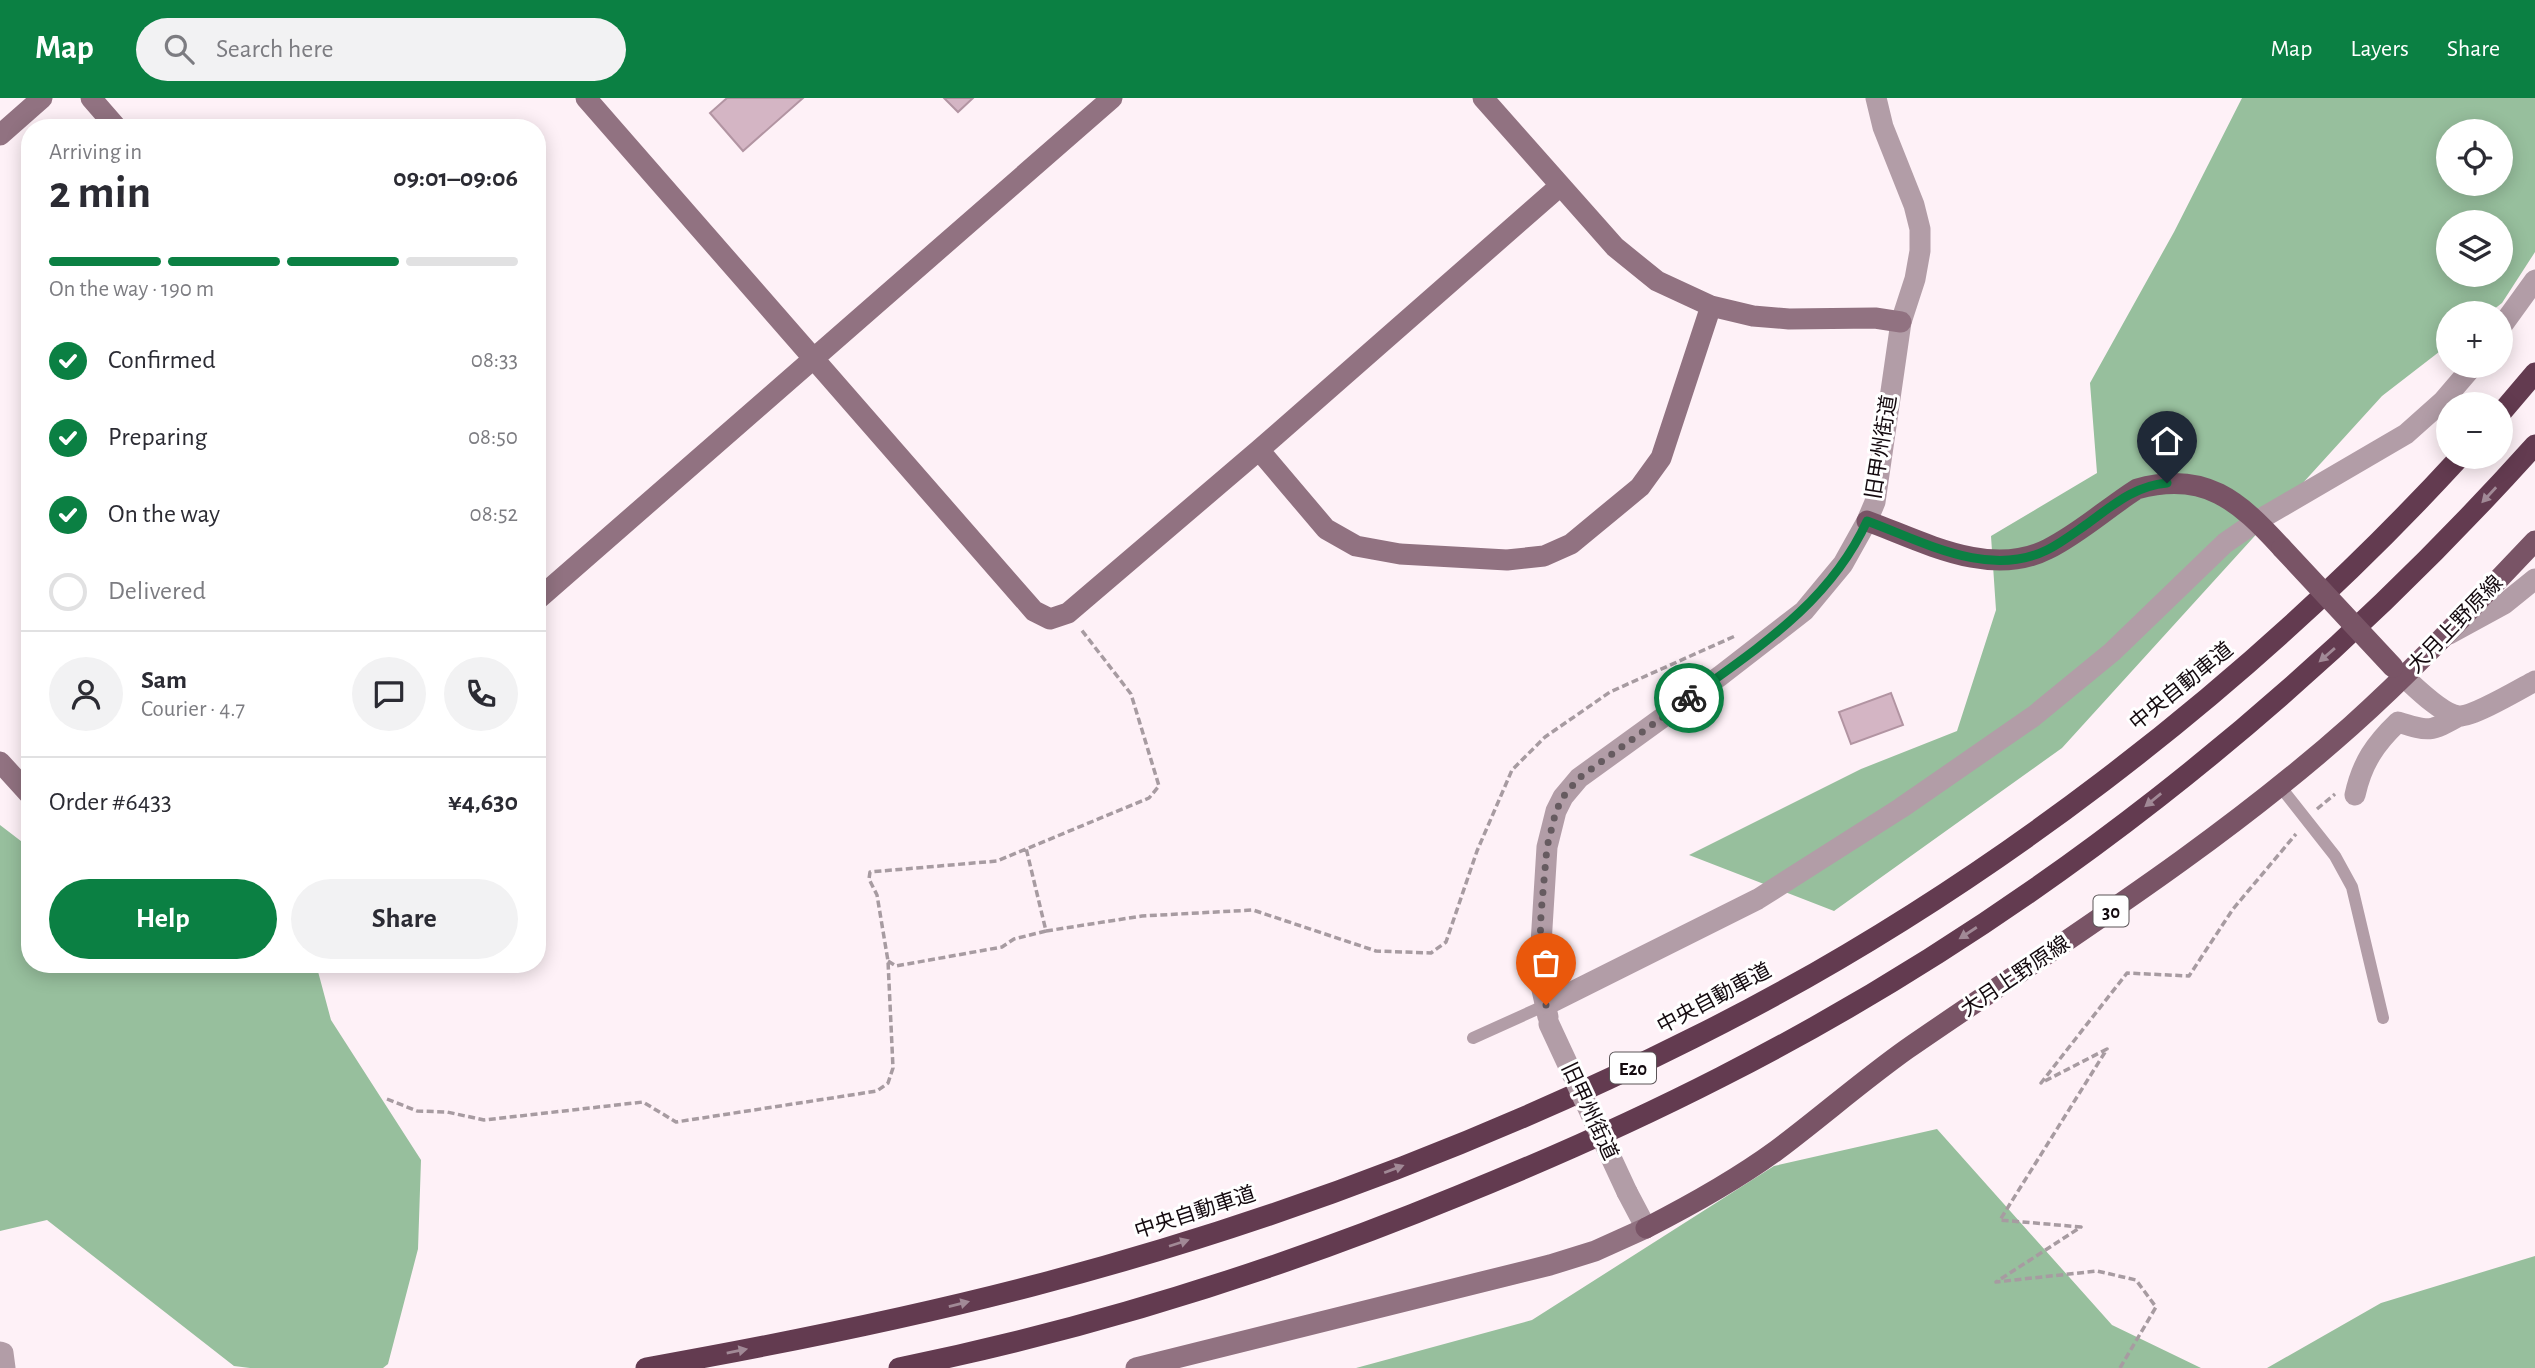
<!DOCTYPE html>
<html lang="en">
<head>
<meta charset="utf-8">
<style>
	:root { --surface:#fff; --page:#f2f2f3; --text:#2b2b33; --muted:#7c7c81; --line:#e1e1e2; --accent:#0b8043 }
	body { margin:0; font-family:"Alegreya Sans","Noto Sans JP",sans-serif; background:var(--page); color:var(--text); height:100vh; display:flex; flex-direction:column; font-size:26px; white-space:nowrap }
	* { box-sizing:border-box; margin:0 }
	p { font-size:23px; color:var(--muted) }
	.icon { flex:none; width:38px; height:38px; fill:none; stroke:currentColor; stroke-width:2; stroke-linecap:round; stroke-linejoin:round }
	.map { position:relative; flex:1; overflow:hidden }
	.sheet { position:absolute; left:21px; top:21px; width:525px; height:854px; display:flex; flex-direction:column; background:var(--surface); border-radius:28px; box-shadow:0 4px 18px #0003 }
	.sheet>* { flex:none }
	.buttons { position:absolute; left:2436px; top:21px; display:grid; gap:14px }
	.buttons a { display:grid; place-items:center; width:77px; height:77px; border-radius:50%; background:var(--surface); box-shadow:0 4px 18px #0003; font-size:35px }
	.pin { position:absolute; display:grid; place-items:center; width:60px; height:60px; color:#fff; margin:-72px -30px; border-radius:50% 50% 50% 0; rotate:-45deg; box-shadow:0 0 7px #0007 }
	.pin .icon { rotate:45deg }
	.courier { position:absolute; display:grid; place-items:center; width:70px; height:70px; margin:-35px; border:5px solid #0b8043; border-radius:50%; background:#fff; color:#222; box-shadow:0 2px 9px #0007 }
	.headline em { font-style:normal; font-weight:700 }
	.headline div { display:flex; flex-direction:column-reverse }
	.headline { display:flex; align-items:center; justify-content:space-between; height:119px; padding:0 28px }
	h1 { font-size:46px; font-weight:700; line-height:52px }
	.bar { display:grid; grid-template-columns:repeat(4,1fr); gap:10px 7px; align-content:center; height:84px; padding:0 28px }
	.bar i { height:9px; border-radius:5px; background:var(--line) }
	.bar .on { background:var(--accent) }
	.bar p { grid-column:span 4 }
	.line { display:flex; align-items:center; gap:18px; padding:0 28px; border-top:2px solid var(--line) }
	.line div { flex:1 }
	.round { display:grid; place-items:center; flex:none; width:74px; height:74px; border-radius:37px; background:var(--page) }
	ol { padding:0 28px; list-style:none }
	li { display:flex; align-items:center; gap:21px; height:77px }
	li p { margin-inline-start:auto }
	li .icon { padding:7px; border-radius:50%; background:var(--accent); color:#fff; stroke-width:4 }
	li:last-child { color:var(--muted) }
	li i { width:38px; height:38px; border:4px solid var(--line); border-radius:50% }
	.cta { display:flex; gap:14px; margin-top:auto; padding:14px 28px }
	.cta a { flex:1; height:80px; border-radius:42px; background:var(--accent); color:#fff; font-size:28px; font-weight:700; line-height:80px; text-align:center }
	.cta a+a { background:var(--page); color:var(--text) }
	header { display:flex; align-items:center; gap:42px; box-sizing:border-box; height:98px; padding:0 35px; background:var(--accent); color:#fff }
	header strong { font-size:33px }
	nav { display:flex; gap:38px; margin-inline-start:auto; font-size:24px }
	.search { width:490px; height:63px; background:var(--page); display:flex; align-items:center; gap:18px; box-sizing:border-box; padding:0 24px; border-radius:38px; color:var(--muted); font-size:26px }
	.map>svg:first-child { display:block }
	.forest { fill:#97bf9d; fill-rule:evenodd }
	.building { fill:#d4b5c4; stroke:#b294a2; stroke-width:2 }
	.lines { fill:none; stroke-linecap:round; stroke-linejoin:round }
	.path { stroke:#a79ba1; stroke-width:3.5; stroke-dasharray:7 3.5; stroke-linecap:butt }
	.lane { stroke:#b29da7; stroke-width:12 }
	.street { stroke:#b29da7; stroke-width:21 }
	.secondary { stroke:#917281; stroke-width:21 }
	.primary { stroke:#795466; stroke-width:21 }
	.highway { stroke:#633b50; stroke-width:21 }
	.street-bridge { stroke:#b29da7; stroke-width:21 }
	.primary-bridge { stroke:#795466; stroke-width:21 }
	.oneway { fill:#a18996 }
	.done { stroke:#665b60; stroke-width:7; stroke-dasharray:0 12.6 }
	.route { stroke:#0b8043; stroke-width:9 }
	.labels { text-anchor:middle; stroke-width:6; stroke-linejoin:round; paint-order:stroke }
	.shield { fill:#fff; stroke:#5a5457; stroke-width:2 }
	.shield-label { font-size:19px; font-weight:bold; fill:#140a0f }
	.street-label { font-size:21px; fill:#140a0f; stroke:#fff }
</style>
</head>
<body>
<header>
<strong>Map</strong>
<div class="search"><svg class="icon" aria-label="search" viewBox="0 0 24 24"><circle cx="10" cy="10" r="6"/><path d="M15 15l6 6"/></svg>Search here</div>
<nav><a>Map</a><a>Layers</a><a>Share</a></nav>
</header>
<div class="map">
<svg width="2535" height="1270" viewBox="0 0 2535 1270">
	<rect width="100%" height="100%" fill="#fef1f7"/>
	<path class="forest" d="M2242 0H2535V154L2502 205 2489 215H2448V247L2382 298 2062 650 1834 813 1689 757 1861 671 1957 633 1996 512 1991 438 2097 375 2090 285 2174 134ZM2448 33H2501V86H2448ZM2448 124H2501V177H2448Z
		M0 727 30 750V866H316L331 922 421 1062 418 1151 388 1266 383 1270H250L234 1268 47 1122 0 1133Z
		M1937 1031 2112 1227 2201 1270H1356L1532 1222 1774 1068Z
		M2535 1158V1270H2267L2381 1205Z"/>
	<path class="building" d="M727 0H803L743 53 710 15Z
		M944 0H973L958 14Z
		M1891 595 1903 627 1851 646 1839 614Z"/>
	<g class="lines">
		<path class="path" d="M2317 711 2335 696
			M1046 833 1142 818 1253 812 1376 853 1431 855 1446 844 1477 753 1512 672 1545 639 1610 594 1735 538
			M888 863 896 868 1002 849 1014 841 1046 833 1026 750
			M387 1001 417 1013 447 1014 484 1022 643 1004 676 1024 877 993 888 985 893 970 888 863 877 797 869 781 870 774 997 763 1149 700 1159 688 1131 596 1080 530
			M2120 1270 2156 1209 2136 1182 2097 1173 1996 1184 2081 1129 2000 1122 2107 951 2041 985 2127 875 2189 878 2233 811 2296 736"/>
		<path class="lane" d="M2279 687 2335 758 2352 789 2383 920
			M1473 940 1546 907"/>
		<path class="street" d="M2501 229 2535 182
			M2449 536 2504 506 2535 481
			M2404 579C2416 590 2443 617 2459 618 2473 619 2520 591 2535 583
			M2355 697C2362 665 2375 646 2398 624 2430 634 2430 634 2459 618
			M1546 907 1758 801 1901 710 2034 618 2112 554 2225 445 2257 423 2406 336 2443 303 2473 268
			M1548 919 1539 878 1547 749 1556 713 1563 699 1579 680 1720 578 1804 513 1843 466 1867 423 1875 404 1901 224 1915 181 1920 153V131L1914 107 1883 29 1876 0
			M1627 1094 1646 1130
			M0 1254 3 1255 5 1270"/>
		<path class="secondary" d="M91 0 117 30
			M586 0 1034 513 1050 521 1068 515 1259 352 1560 88
			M1483 0 1615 149 1657 183 1711 208 1753 218 1789 221 1875 220 1901 224
			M0 37 42 0
			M1259 352 1326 431 1356 448 1400 456 1507 462 1544 458 1571 446 1640 389 1661 360 1711 208
			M537 502 1112 0
			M0 664 30 697
			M1136 1270 1550 1167 1595 1153 1646 1130"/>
		<path class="primary" d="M1867 423C1922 443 1990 481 2048 451 2080 435 2107 410 2137 391 2205 372 2239 403 2282 450
			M1646 1130C1691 1107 1736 1082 1777 1052 1821 1019 1862 983 1907 951 2058 847 2214 750 2351 628 2416 570 2475 506 2535 443"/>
		<path class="highway" d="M2501 315 2535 275
			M646 1270C775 1247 905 1221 1032 1188 1259 1129 1484 1045 1693 940 1975 800 2248 590 2460 359
			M899 1270C1090 1231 1278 1172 1458 1098 1547 1062 1635 1023 1721 979 2028 823 2305 603 2535 347"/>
		<path class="street-bridge" d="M1549 926 1627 1094"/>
		<path class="primary-bridge" d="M2282 450 2393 569"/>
	</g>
	<defs><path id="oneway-solid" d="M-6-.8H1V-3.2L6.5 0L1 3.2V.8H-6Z" transform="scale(1.75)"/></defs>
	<g class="oneway">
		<use href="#oneway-solid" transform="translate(2489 397) rotate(133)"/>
		<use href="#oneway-solid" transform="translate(2327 557) rotate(139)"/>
		<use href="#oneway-solid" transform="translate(2153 702) rotate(141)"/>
		<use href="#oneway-solid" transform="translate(1968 835) rotate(147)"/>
		<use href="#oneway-solid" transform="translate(1394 1071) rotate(-21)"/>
		<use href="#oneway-solid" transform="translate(1179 1145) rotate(-18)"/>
		<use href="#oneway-solid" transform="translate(959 1206) rotate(-14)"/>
		<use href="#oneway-solid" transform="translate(737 1253) rotate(-11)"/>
	</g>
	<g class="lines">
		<path class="done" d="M1546 907 1539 878 1541 816 1547 749 1556 713 1563 699 1579 680 1689 600"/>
		<path class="route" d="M1689 600C1759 549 1830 504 1867 423 1922 443 1988 481 2047 452 2061 445 2074 435 2087 426 2113 407 2134 388 2167 385"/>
	</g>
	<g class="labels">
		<g class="shield">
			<rect x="2093.5" y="797.5" width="35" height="31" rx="5"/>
			<rect x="1610" y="954.5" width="46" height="31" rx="5"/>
		</g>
		<g class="shield-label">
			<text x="2111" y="820">30</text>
			<text x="1633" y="977">E20</text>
		</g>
		<g class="street-label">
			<text transform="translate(1881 349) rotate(-81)" y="7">旧甲州街道</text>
			<text transform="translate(2455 526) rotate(-46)" y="7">大月上野原線</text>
			<text transform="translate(2181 588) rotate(-39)" y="7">中央自動車道</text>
			<text transform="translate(2015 878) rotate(-34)" y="7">大月上野原線</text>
			<text transform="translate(1714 900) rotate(-28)" y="7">中央自動車道</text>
			<text transform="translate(1590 1013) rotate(65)" y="7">旧甲州街道</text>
			<text transform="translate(1195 1114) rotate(-18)" y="7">中央自動車道</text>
		</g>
	</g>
</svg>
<div class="buttons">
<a><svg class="icon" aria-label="locate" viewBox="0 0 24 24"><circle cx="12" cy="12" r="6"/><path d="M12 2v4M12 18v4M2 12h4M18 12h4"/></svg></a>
<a><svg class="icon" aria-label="layers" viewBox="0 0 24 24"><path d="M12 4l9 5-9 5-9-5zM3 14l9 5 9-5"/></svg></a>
<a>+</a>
<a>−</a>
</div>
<div class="pin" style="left:1546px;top:907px;background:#ea580c"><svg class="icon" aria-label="bag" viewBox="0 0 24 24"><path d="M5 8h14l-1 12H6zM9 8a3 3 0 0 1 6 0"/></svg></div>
<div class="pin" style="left:2167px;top:385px;background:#1f2937"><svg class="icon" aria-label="home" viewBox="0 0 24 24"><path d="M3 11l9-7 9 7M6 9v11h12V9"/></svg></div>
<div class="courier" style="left:1689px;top:600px"><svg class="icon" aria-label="bike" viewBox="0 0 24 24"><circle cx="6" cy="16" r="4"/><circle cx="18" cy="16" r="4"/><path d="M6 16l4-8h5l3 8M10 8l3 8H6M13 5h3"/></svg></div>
<section class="sheet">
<div class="headline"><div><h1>2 min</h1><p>Arriving in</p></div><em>09:01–09:06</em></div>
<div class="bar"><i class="on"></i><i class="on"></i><i class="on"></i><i></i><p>On the way · 190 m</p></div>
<ol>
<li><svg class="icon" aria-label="check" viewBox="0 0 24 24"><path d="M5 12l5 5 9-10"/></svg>Confirmed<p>08:33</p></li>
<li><svg class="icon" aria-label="check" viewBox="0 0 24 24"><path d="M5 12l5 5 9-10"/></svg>Preparing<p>08:50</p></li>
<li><svg class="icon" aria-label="check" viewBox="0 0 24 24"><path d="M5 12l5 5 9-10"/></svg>On the way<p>08:52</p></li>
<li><i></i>Delivered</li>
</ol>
<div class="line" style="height:126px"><a class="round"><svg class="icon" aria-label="person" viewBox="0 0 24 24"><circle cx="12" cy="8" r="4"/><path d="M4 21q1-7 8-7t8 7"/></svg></a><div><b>Sam</b><p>Courier · 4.7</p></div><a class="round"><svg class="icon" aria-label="chat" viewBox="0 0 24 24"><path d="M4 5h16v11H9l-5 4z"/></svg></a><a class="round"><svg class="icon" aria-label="phone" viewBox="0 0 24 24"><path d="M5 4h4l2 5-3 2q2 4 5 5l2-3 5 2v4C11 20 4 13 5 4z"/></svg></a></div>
<div class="line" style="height:91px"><div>Order #6433</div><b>¥4,630</b></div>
<div class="cta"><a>Help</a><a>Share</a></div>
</section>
</div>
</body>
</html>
